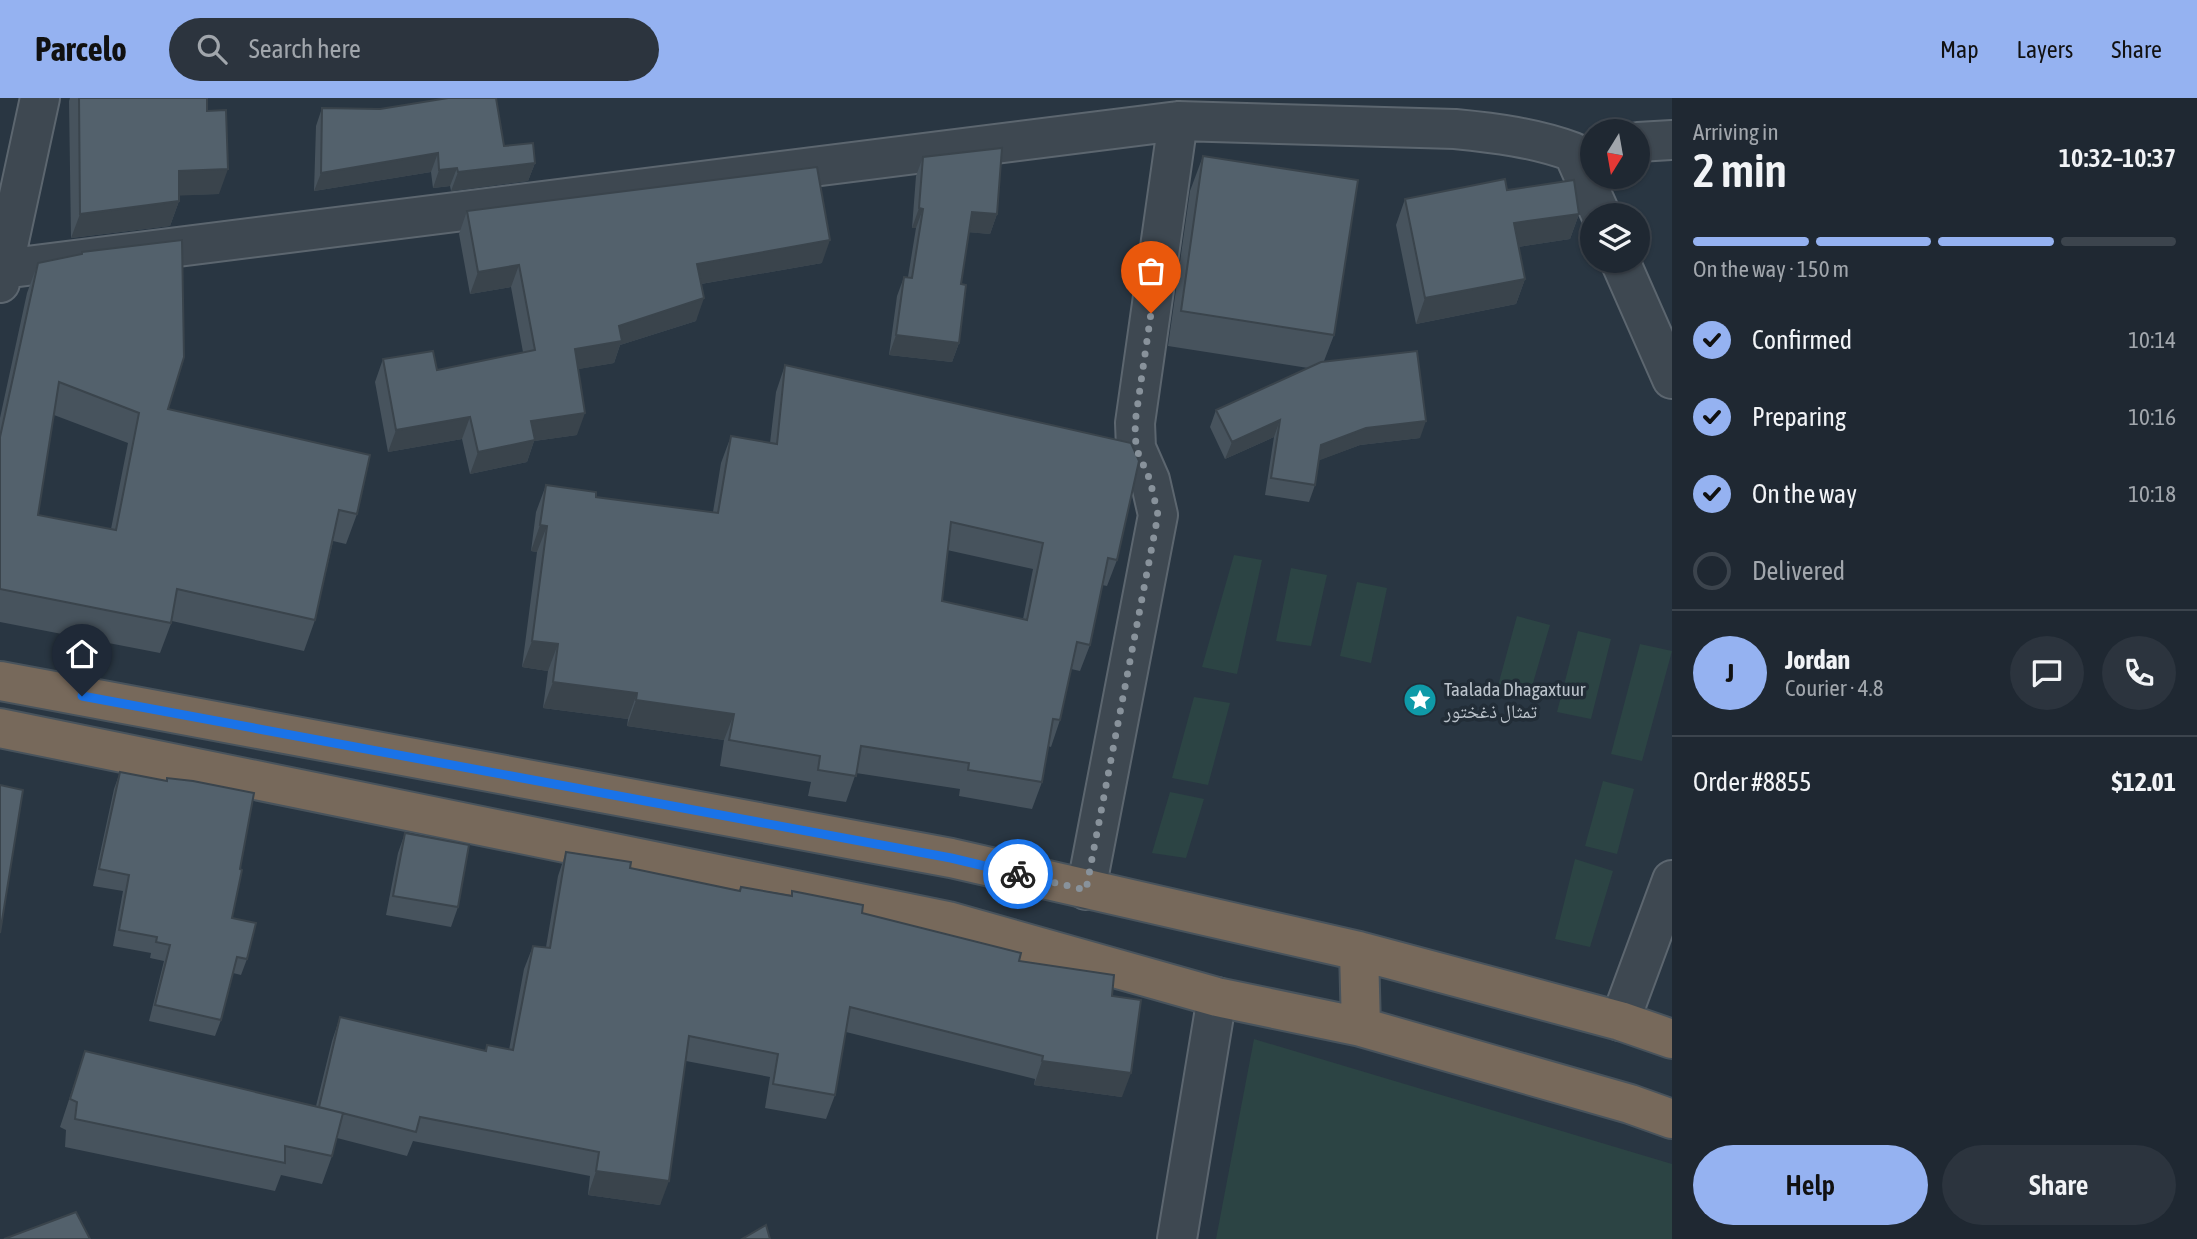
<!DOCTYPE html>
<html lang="en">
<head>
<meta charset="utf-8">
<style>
	:root { --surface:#1f2832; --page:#2c343e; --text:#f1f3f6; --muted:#a1a6ac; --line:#3c444d; --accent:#95b2f1 }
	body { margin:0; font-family:"Asap Condensed","Noto Naskh Arabic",sans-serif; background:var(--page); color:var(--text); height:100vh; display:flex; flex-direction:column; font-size:26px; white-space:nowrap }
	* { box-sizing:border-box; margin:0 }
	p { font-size:23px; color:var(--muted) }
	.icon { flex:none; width:38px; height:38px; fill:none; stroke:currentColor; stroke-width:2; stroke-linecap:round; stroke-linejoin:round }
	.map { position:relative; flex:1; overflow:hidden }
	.sheet { display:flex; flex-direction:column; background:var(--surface); width:525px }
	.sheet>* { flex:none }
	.needle { width:46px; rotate:191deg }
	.tools { position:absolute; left:1580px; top:21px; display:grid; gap:14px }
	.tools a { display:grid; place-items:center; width:70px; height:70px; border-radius:50%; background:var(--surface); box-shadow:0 2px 5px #0004,0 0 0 2px var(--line); font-size:35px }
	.pin { position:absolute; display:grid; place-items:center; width:60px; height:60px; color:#fff; margin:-72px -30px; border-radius:50% 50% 50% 0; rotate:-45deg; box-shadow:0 0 7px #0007 }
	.pin .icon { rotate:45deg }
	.courier { position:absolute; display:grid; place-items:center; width:70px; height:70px; margin:-35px; border:5px solid #1a73e8; border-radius:50%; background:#fff; color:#222; box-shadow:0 2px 9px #0007 }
	.head em { font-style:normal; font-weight:600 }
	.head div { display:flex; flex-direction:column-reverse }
	.head { display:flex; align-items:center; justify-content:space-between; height:119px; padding:0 21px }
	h1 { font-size:46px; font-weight:600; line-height:52px }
	.bar { display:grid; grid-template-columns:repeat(4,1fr); gap:10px 7px; align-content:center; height:84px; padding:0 21px }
	.bar i { height:9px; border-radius:5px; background:var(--line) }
	.bar .current { background:var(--accent) }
	.bar p { grid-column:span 4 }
	.line { display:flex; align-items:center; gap:18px; padding:0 21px; border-top:2px solid var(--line) }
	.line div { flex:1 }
	.round { display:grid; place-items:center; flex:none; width:74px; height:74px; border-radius:37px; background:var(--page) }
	ol { padding:0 21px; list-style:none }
	li { display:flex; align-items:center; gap:21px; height:77px }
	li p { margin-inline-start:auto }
	li .icon { padding:7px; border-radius:50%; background:var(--accent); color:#111; stroke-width:4 }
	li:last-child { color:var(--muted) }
	li i { width:38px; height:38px; border:4px solid var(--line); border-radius:50% }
	.primary-button { display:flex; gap:14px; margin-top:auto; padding:14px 21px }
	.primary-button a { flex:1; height:80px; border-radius:42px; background:var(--accent); color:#111; font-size:28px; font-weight:600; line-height:80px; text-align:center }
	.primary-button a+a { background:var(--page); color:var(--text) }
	header { display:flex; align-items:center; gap:42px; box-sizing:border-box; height:98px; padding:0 35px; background:var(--accent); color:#111 }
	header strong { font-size:33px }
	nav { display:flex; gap:38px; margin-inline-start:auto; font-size:24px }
	.search { width:490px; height:63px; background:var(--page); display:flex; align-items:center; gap:18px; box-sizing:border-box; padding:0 24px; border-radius:38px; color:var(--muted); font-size:26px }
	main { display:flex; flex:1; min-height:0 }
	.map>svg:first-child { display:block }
	.green { fill:#2c4444 }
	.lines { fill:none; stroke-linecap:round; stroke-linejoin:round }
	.minor-casing { stroke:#5c666f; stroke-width:42 }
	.highway-casing { stroke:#48535c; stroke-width:42 }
	.minor { stroke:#3e4851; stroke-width:38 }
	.highway { stroke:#77695b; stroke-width:38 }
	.wall { fill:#47535d; fill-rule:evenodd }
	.shaded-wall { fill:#3a444c }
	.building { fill:#53616c; stroke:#3a444c; stroke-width:2; fill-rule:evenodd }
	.done { stroke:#88929b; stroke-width:7; stroke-dasharray:0 12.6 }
	.route { stroke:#1a73e8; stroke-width:9 }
	.labels { text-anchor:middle; stroke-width:7; stroke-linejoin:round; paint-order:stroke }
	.poi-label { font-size:19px; fill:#bbc3cb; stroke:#222d37; text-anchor:start }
</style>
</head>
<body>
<header>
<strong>Parcelo</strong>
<div class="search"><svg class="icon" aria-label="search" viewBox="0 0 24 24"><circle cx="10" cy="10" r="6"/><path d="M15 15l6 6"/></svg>Search here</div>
<nav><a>Map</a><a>Layers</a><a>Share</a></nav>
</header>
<main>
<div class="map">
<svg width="1672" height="1141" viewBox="0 0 1672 1141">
	<rect width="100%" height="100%" fill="#293642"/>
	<path class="green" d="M1234 457 1262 462 1237 576 1202 569Z
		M1291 470 1327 477 1311 548 1276 543Z
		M1357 484 1387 490 1371 565 1340 558Z
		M1517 518 1550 527 1528 602 1496 595Z
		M1578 533 1611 541 1591 621 1557 614Z
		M1640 546 1672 553 1642 663 1611 656Z
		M1194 599 1230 605 1208 687 1172 680Z
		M1603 683 1634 691 1617 756 1585 748Z
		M1170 694 1204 701 1186 760 1152 755Z
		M1575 761 1613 773 1590 849 1555 841Z
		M1254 941 1672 1066V1141H1216Z"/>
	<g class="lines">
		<defs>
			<path id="minor" d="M1638 44 1672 42
				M1620 163 1672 281
				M3 171 1178 23 1455 31C1496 35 1535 40 1573 54L1601 117
				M0 185 40 0
				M1086 792 1158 417 1150 382 1136 350 1135 325 1178 23
				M1620 923 1672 782
				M1177 1141 1217 899"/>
			<path id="highway" d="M0 583 951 760 1359 853 1620 923 1672 941
				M0 630 948 823 1217 899 1361 929 1630 1006 1672 1021
				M1359 853 1361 929"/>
		</defs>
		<use href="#minor" class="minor-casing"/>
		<use href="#highway" class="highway-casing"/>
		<use href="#minor" class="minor"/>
		<use href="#highway" class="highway"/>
	</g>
	<path class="wall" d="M70 0H207V13L219 96 179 97V103L170 128 71 140 69 3Z
		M322 10 504 48 535 65 528 83 451 93 450 88 433 90 431 74 314 93 316 28Z
		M1203 58 1334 237 1324 263 1420 340 1360 347 1319 362 1315 387 1309 404 1265 397 1274 339 1225 361 1210 329 1216 312 1308 270 1168 248 1190 93Z
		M923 59 997 116 990 136 969 134 961 186 959 245 952 264 889 257 897 198 904 179H908L916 130H912L916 78Z
		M1507 92 1579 116 1570 141 1518 149 1525 181 1516 206 1416 226 1396 127 1405 101Z
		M467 113 822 165 701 186 696 223 620 247 614 265 578 271 577 337 534 343 527 364 470 376 462 341 388 354 375 284 383 261 437 272 523 254 511 189 470 196 459 136Z
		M82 154 168 311 357 416 346 446 333 443 315 522 304 553 172 523 160 555 0 524V320L27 195 38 165 81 157ZM54 317 128 345 111 431 38 417Z
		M785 267 1117 462 1107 488 1102 487 1090 547 1080 573 1071 571 1060 622 1051 649 1048 648 1042 684 1032 711 959 698 960 691 856 675 846 704 808 698 811 684 720 668 724 642 627 628 628 621 543 610 548 573 522 569 537 454 531 453 536 414 546 387 596 399 713 414 721 365 731 338 770 345 776 294ZM947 452 1033 471 1023 521 942 503Z
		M120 674 240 771 232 820 247 861 241 877 233 875 221 922 215 938 149 923 164 863 150 860 151 855 113 848 123 793 93 788 114 691Z
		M405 735 458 809 451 829 386 817 398 755Z
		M566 754 630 770 739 793 741 789 791 797 792 793 1019 863 1112 898 1122 999 1034 987 1035 981 846 934 835 997 826 1021 765 1010 770 979 686 963 660 1107 588 1097 590 1078 413 1043 407 1058 337 1040 332 1058 322 1086 281 1077 275 1093 65 1049 66 1032 60 1029 85 953 316 1008 332 943 340 919 485 953 487 947 509 952 524 871 533 848 546 849 558 778Z"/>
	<path class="shaded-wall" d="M438 55 431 74 314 93 321 75Z
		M535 65 528 83 451 93 458 74Z
		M457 70 450 88 433 90 439 72Z
		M228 71 219 96 170 98 179 73Z
		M179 103 170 128 71 140 80 116Z
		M919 110 923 111 916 130H912Z
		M972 114 997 116 990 136 965 134Z
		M1579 116 1570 141 1505 151 1514 125Z
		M830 142 822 165 689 188 697 166Z
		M519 167 511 189 470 196 478 174Z
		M1525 181 1516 206 1416 226 1425 200Z
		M704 200 696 223 620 247 614 265 567 273 575 251 619 228Z
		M896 237 959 245 952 264 889 257Z
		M585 315 577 337 534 343 527 364 470 376 478 354 531 323Z
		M470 319 462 341 388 354 396 332Z
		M1280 322 1274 339 1225 361 1232 344Z
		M1426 323 1420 340 1360 347 1315 364 1321 347 1366 330Z
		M540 427 547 428 537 454 531 453Z
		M532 543 558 546 548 573 522 569Z
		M553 584 637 595 628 621 543 610Z
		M636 602 734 616 724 642 627 628Z
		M1042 963 1131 975 1122 999 1034 987Z
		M596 1073 669 1083 660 1107 588 1097Z"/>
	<path class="building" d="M79 0H207V13L226 12 228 71 179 73V103L80 116Z
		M448 0H496L504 48 533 45 535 65 458 74 457 70 439 72 438 55 321 75 322 10 380 11Z
		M1002 50 997 116 972 114 961 186 966 187 959 245 896 237 904 179 912 180 923 111 919 110 923 59Z
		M1203 58 1358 82 1334 237 1181 213Z
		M817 69 830 142 697 166 704 200 619 228 622 243 575 251 585 315 531 323 535 342 478 354 470 319 396 332 383 261 433 253 437 272 535 252 519 167 478 174 467 113Z
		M1505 81 1507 92 1574 82 1579 116 1514 125 1525 181 1425 200 1405 101Z
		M182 142 184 259 168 311 370 357 357 416 339 412 315 522 177 491 171 525 0 491V339L38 165 82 156V154ZM59 284 139 315 116 432 38 417Z
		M1417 253 1426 323 1366 330 1321 347 1315 387 1271 380 1280 322 1232 344 1216 312 1321 264Z
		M785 267 1131 345 1139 363 1117 462 1108 460 1090 547 1077 544 1060 622 1053 621 1042 684 968 672 969 665 861 648 856 678 818 672 820 658 729 642 734 616 636 602 637 595 553 584 558 546 532 543 547 428 540 427 546 387 596 394V399L718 415 731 338 777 346ZM951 424 1043 445 1027 522 942 503Z
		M120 674 167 683V680L193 683 254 695 240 771 242 772 232 820 256 825 247 861 237 859 221 922 155 907 170 847 156 844 157 839 119 832 129 777 99 771Z
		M0 687 23 692 0 835Z
		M405 735 469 747 458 809 393 798Z
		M566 754 631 764 630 770 740 793 741 789 792 798V793L863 807 862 815 1021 855 1019 863 1114 877 1112 898 1141 902 1131 975 1042 963 1043 958 850 909 835 997 773 986 778 956 689 938 669 1083 596 1073 599 1054 420 1019 416 1034 319 1009 340 919 486 953 487 947 513 952 533 848 550 850Z
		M85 953 343 1015 332 1058 285 1048V1065L75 1021 77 1004 70 1001Z
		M76 1114 90 1141H4Z
		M766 1127 770 1141H742Z"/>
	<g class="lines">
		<path class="done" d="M1018 776 1086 792 1158 417 1150 382 1136 350 1135 325 1151 215"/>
		<path class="route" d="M82 598 951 760 1018 776"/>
	</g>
	<defs>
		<symbol id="sight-disc" viewBox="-11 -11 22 22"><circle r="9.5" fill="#0f9aa8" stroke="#222d37"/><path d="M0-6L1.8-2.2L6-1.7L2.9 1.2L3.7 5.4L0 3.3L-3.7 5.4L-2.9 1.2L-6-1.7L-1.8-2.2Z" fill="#fff"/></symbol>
	</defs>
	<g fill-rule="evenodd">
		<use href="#sight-disc" x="1401" y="583" width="38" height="38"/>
	</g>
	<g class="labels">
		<g class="poi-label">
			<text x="1444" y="598">Taalada Dhagaxtuur<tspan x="1444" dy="22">تمثال ذغختور</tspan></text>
		</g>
	</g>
</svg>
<div class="tools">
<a><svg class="needle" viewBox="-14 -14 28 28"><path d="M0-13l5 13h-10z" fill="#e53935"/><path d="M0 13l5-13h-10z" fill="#a1a6ac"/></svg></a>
<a><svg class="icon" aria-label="layers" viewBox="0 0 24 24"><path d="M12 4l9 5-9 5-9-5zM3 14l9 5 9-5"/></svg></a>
</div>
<div class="pin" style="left:1151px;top:215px;background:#ea580c"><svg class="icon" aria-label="bag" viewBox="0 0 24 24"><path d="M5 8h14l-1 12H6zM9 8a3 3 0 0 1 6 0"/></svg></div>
<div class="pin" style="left:82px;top:598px;background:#1f2937"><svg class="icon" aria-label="home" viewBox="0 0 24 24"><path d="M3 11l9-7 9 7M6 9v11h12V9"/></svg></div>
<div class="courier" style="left:1018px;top:776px"><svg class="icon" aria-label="bike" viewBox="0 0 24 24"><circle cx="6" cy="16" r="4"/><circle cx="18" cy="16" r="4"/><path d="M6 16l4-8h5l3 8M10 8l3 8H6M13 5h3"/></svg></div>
</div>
<section class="sheet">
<div class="head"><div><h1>2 min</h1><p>Arriving in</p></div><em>10:32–10:37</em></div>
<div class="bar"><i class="current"></i><i class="current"></i><i class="current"></i><i></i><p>On the way · 150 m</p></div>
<ol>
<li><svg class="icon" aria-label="check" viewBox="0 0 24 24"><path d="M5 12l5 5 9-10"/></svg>Confirmed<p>10:14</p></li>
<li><svg class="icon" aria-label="check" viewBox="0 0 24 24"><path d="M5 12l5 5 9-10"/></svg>Preparing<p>10:16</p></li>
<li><svg class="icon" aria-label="check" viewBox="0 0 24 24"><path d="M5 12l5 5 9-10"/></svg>On the way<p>10:18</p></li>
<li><i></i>Delivered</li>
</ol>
<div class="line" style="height:126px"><b class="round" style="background:var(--accent);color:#111">J</b><div><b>Jordan</b><p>Courier · 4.8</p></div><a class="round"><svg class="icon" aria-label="chat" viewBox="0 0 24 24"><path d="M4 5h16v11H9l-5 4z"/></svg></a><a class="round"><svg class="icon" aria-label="phone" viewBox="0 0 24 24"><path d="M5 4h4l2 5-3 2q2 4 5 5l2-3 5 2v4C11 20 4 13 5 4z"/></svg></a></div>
<div class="line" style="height:91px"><div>Order #8855</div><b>$12.01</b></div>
<div class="primary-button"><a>Help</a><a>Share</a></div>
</section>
</main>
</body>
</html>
